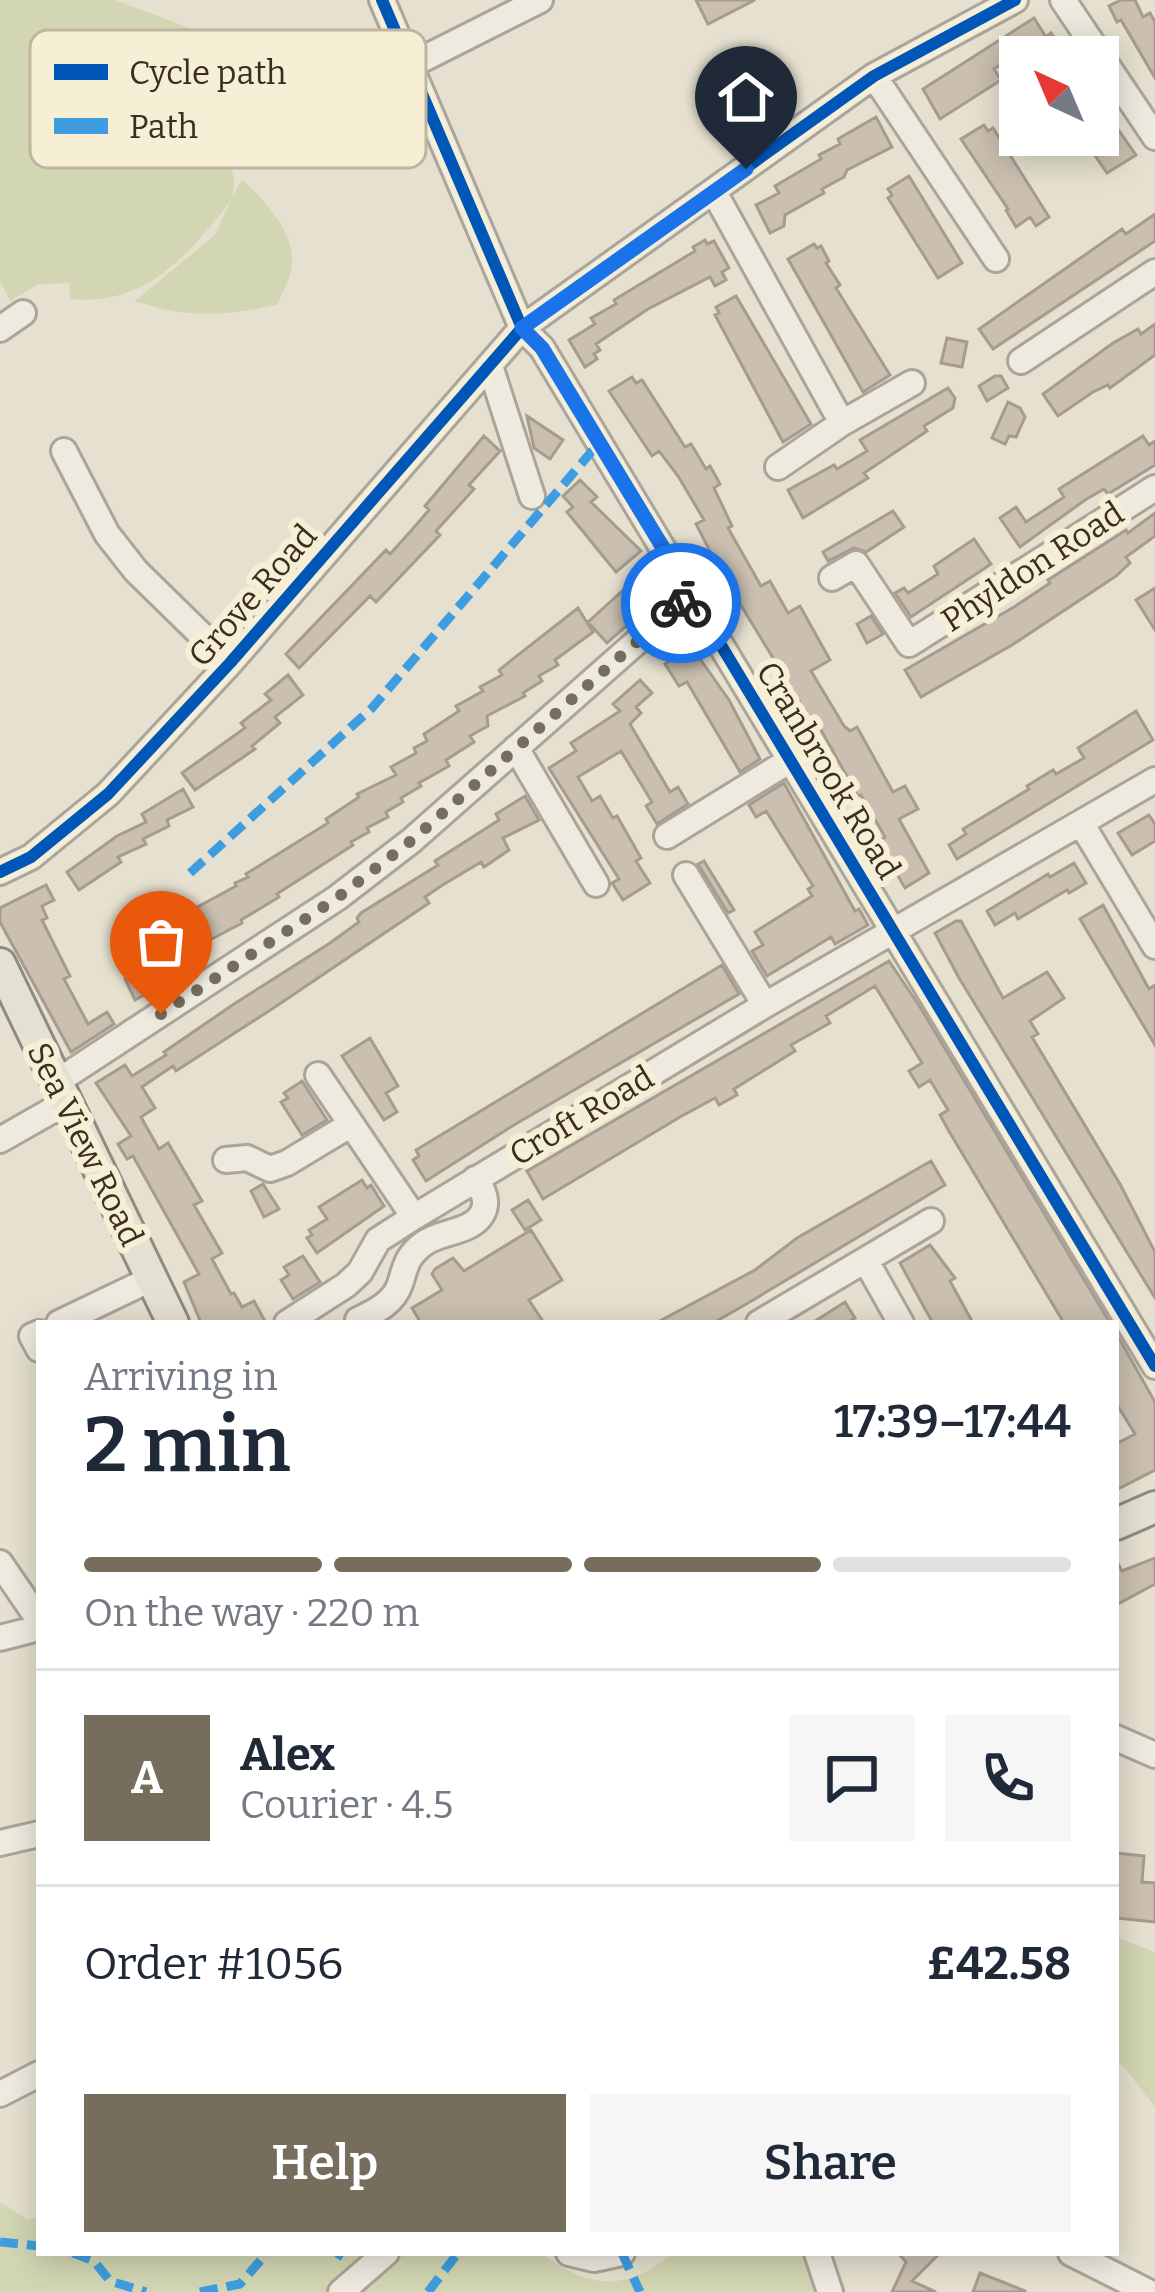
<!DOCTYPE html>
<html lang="en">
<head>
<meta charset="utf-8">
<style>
	:root { --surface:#fff; --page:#f6f6f7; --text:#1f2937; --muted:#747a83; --line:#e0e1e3; --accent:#766d5d }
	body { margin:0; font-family:Bitter,serif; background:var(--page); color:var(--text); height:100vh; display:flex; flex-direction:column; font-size:45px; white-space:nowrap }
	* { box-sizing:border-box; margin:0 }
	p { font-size:39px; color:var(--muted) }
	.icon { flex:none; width:66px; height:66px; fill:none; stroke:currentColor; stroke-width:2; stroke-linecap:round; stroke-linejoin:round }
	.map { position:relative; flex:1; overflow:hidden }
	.drawer { position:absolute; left:36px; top:1320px; width:1083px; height:936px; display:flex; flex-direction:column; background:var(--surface); border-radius:0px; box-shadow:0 6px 30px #0003 }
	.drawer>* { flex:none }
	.needle { width:78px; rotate:316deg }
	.buttons { position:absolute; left:999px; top:36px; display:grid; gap:24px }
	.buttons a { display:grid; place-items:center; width:120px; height:120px; border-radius:0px; background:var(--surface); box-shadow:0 6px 30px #0003; font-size:60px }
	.pin { position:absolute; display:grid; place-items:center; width:102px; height:102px; color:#fff; margin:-123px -51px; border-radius:50% 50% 50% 0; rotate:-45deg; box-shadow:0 0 12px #0007 }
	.pin .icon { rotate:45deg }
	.courier { position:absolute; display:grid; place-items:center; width:120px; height:120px; margin:-60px; border:9px solid #1a73e8; border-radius:50%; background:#fff; color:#222; box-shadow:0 3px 15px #0007 }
	.head em { font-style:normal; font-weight:600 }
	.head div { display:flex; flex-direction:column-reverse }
	.head { display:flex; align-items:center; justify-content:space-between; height:204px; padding:0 48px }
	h1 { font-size:78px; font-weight:600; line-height:90px }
	.bar { display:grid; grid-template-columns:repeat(4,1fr); gap:18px 12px; align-content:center; height:144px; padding:0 48px }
	.bar i { height:15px; border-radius:9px; background:var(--line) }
	.bar .selected { background:var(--accent) }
	.bar p { grid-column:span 4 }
	.line { display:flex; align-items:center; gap:30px; padding:0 48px; border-top:3px solid var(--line) }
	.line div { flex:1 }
	.round { display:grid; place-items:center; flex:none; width:126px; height:126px; border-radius:0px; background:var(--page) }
	.primary-button { display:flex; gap:24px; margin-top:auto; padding:24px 48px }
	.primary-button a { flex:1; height:138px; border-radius:0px; background:var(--accent); color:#fff; font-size:48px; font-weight:600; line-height:138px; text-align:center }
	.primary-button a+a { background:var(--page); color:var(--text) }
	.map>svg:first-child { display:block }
	.green { fill:#d2d6b2 }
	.building { fill:#cabfb0; stroke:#a69c8e; stroke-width:3 }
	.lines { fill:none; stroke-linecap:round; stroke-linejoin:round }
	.minor-casing { stroke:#aba597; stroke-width:30 }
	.major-casing { stroke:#908b7f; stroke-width:36 }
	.minor { stroke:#eeeae0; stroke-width:24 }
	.major { stroke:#e5e1d2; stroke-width:30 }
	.quiet { stroke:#3e9de0; stroke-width:9; stroke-dasharray:18 9; stroke-linecap:butt }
	.cycleway-casing { stroke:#f6efd6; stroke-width:20 }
	.cycleway { stroke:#0057b8; stroke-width:12 }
	.done { stroke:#766d5d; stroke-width:12; stroke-dasharray:0 21.6 }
	.route { stroke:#1a73e8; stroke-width:15 }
	.labels { text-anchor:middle; stroke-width:12; stroke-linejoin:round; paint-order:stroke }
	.street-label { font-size:33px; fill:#3a2f1f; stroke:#f6efd6 }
	.key { fill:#f6efd6; stroke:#beb59f; stroke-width:3 }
	.key-label { font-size:33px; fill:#3a2f1f }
</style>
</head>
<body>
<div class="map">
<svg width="1155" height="2292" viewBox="0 0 1155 2292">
	<rect width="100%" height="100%" fill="#e5e0cf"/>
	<path class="green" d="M0 0H115L192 29 234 178 233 196 242 180C265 200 295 232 292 266 290 278 282 293 278 304 226 317 186 318 135 301L215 235 231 200C190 254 145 307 70 299L69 283 39 284 10 301 0 281Z
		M1116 1937 1155 1952V2107L1116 2057Z
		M0 2202 28 2220 39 2217V2253H541C590 2290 627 2292 673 2253H817L830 2292H0Z"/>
	<path class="building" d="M696 0H755L708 24Z
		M1121 0H1135L1143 17 1150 13 1155 22V78L1121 20 1117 22 1109 6Z
		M1034 18 1046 37 1051 33 1068 57H1030L1024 49 994 69 1001 80 940 119 923 89Z
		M1098 101 1136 155 1107 173 1081 135H1098Z
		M876 117 892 147 847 170 844 177 822 189 824 193 785 215 784 226 770 233 756 205 779 193 775 186 821 159 819 155 840 144 838 139Z
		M984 125 988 131 993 128 1049 217 1036 226 1030 217 1016 227 1006 210 1008 209 961 139Z
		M909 176 962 263 938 278 888 198 892 195 888 189Z
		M1155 214V241L993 349 979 329 1122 229 1126 234Z
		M705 240 707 244 714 241 729 268 722 272 726 280 715 286 710 277 648 309 596 344 600 350 594 354 597 359 585 367 569 340 595 324 591 318 616 304 614 300 695 251 693 247Z
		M814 244 817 248 821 246 829 261 826 263 840 285 836 288 890 375 863 392 788 259Z
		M736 296 811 424 783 442 715 315 719 313 716 307Z
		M1155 324V355L1110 388 1108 385 1093 392 1058 416 1043 394 1113 343 1138 329 1141 334Z
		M947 338 967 342 962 367 941 363Z
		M995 376H1001L1008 388 987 401 979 386Z
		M632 377 636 383 642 380 685 447 691 444 706 469 710 466 720 484 714 488 732 526 728 528 761 586 770 581 788 613 800 606 830 660 811 671 844 726 850 731 857 727 893 792 905 786 918 809 899 819 929 873 905 888 878 842 885 837 861 795 858 796 817 723 814 725 720 571 696 524 704 520 678 476 659 451 652 456 609 391Z
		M948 388 955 398 953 408 924 426 927 431 864 473 868 478 803 518 788 490 834 465 837 469 867 451 860 440Z
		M1008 402 1020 408 1025 417 1016 437 1009 436 1005 444 992 438Z
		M527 416 563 440 550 459 534 448Z
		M484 436 500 451 469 485 474 489 436 531 440 535 376 602 370 596 299 668 286 654 386 550 390 554 410 532 429 510 425 506Z
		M1143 436 1149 445 1155 441V465L1108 494 1104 489 1085 500 1020 547 1000 518 1016 507 1026 522 1064 497 1059 489Z
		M580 480 597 497 591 502 641 551 616 572 567 512 573 507 563 496Z
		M893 511 904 527 866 552 854 548 828 561 823 552Z
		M1155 513V536L1126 557 1130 563 1116 576 1012 645 921 697 905 670 1014 607 1050 583 1048 580 1126 530 1128 533Z
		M974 539 991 564 911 617 895 593 904 588 908 593 938 574 934 566Z
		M630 584 648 607 607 643 588 622Z
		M1155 588V630L1136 600Z
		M578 608 593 632 555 660 558 665 539 676 542 681 523 693 525 696 487 716 488 726 470 736 474 742 446 760 449 766 419 783 421 786 401 798 403 802 386 812 388 817 367 828 369 832 351 842 353 845 277 894 279 897 241 920 242 923 206 942 190 911 236 886 235 883 248 877 246 874 328 823 326 819 359 797 357 794 396 775 391 767 416 753 414 748 427 741 424 734 459 711 456 706 483 691 480 687 502 675 499 670Z
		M871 616 883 634 867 643 857 624Z
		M686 639 729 700 760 759 740 772 687 682 679 686 665 664 670 661 665 651Z
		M288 675 303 695 275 717 280 723 252 746 255 749 195 790 182 773 245 728 241 723 271 700 265 694Z
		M640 680 652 693 636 707 641 713 630 724 670 792 678 787 688 804 657 824 646 806 652 802 621 751 578 777 592 801 600 796 613 818 617 816 641 858 636 861 650 883 623 900 612 883 619 879 549 768 576 751 571 743 620 711 613 704Z
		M1136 711 1153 740 957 859 949 845 966 834 963 829 1029 789 1027 786 1053 770 1056 774 1084 758 1078 748Z
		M784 783 855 911 859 909 868 925 835 944 831 937 767 976 752 951 763 945 755 932 812 896 808 889 813 886 766 811 756 817 749 805Z
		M183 789 193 807 167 820 169 826 143 839 146 844 118 857 121 862 79 890 67 872 117 836 146 822 142 814Z
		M525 796 539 820 503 838 509 850 484 867 481 862 441 886 425 897 429 903 272 1009 176 1071 173 1066 142 1087 155 1108 141 1117 159 1149 168 1143 202 1201 194 1205 222 1253 212 1259 231 1294 234 1293 242 1307 254 1301 266 1323H201L184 1282 199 1274 133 1156 127 1159 118 1144 131 1136 96 1083 125 1065 132 1076 166 1055 164 1052 234 1004 330 943 359 922 357 918 361 913 438 865 435 861 499 820 496 814Z
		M1149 815 1155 824V841L1132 855 1118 833Z
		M704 861 734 910 728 913 698 864Z
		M1074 863 1086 883 1069 893 1067 890 1018 919 1015 913 995 925 987 911 1048 874 1050 877Z
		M46 885 54 900 42 906 47 918 42 920 70 976 64 979 88 1024 107 1012 114 1024 71 1052 0 922V908Z
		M1103 905 1149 989 1155 985V1045L1080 919Z
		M956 921H961L1003 998 1047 972 1064 998 1030 1021 1038 1034 1032 1037 1120 1184 1155 1252V1298L959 978 935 933Z
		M193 942 204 963 135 1000 125 979Z
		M889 961 920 1007 1110 1323H1064L950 1133 940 1115 948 1110 930 1080 919 1087 909 1071 922 1063 875 986 826 1016 830 1023 791 1045 795 1051 734 1089 737 1095 719 1105 715 1098 680 1117 543 1199 527 1171Z
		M722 965 739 994 514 1125 426 1181 413 1160 419 1156 416 1150Z
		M370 1038 398 1086 386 1093 397 1112 384 1120 342 1056Z
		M302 1081 327 1120 302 1135 281 1102 288 1098 284 1093Z
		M931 1161 945 1185 743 1306 713 1323H656L755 1270 797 1238Z
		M362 1180 367 1188 371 1185 384 1206 317 1253 307 1238 312 1235 309 1230 327 1219 319 1207Z
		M263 1184 279 1209 264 1217 251 1191Z
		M528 1200 541 1220 525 1230 512 1210Z
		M531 1230 562 1280 529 1300 544 1323H421L412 1308 442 1290 432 1274 435 1269 453 1258 464 1271Z
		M930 1245 955 1278 950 1281 973 1323H933L925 1309 900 1263Z
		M303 1256 320 1282 293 1299 281 1280 289 1275 284 1267Z
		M845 1302 855 1318 847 1323H812Z
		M1116 1333 1155 1402V1470L1116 1490V1444L1135 1434 1116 1403Z
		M1155 1558V1584L1116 1605V1560L1122 1571Z
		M1117 1853 1144 1856 1142 1882 1155 1883V1922L1116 1918Z
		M898 2253H940L912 2281 936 2292H892L906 2262Z
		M980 2273 1025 2291V2292H973Z"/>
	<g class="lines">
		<defs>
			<path id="minor" d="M382 0 522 328 542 348 1155 1366
				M1063 0 1155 137
				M409 66 540 0
				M874 76 996 259
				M714 192 842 423
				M0 329 23 313
				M1021 361 1155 272
				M490 366 532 496
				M64 451 107 534 136 571 230 663
				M778 467 842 423 912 383
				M832 578 856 564 909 644 1155 488
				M516 748 596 884
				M1081 823 1155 946
				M667 836 792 759
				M0 872 31 857 108 794 230 663 522 328 874 76 1015 0
				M686 875 765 1005
				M318 1075 414 1217
				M55 1083 337 898 411 841 691 594
				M0 1140 65 1103
				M226 1160 247 1158 270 1169 287 1163 350 1125
				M866 1261 901 1323
				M358 1320C374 1312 394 1303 400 1284 406 1266 406 1257 423 1244 440 1231 471 1233 482 1214 489 1202 483 1189 475 1179
				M59 1323 151 1279
				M287 1323 346 1285 360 1272 378 1240 414 1217 765 1005 1155 780
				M759 1323 931 1221
				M39 1333 32 1336 39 1349
				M0 1563 39 1620
				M0 1638 39 1628
				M1116 1738 1155 1755
				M0 1843 39 1834
				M0 2094 39 2074
				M569 2253 594 2259 622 2253
				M817 2253 830 2292
				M1071 2253 1148 2292
				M341 2292 386 2253"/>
			<path id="major" d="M0 964 173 1323
				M1116 1524 1155 1507"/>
		</defs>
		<use href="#minor" class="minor-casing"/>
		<use href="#major" class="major-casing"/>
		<use href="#minor" class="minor"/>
		<use href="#major" class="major"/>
		<path class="quiet" d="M190 873 372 708 599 443
			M0 2242 39 2246
			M73 2253 94 2261 110 2281 146 2292
			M337 2253 343 2257
			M622 2253 640 2292
			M200 2292 240 2284 267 2253
			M428 2292 458 2253"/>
		<defs>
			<path id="cycleway" d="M382 0 522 328 542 348 1155 1366
				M0 872 31 857 108 794 230 663 522 328 874 76 1015 0"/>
		</defs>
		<use href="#cycleway" class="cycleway-casing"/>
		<use href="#cycleway" class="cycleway"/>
	</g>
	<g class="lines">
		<path class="done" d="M161 1014 337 898 411 841 681 603"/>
		<path class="route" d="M681 603 691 594 542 348 522 328 746 169"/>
	</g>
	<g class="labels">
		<g class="street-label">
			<text transform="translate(1032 566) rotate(-33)" y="12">Phyldon Road</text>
			<text transform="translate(252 595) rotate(-49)" y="12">Grove Road</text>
			<text transform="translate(829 770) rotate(59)" y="12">Cranbrook Road</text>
			<text transform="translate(581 1115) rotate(-31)" y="12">Croft Road</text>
			<text transform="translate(86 1144) rotate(64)" y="12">Sea View Road</text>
		</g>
	</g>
	<rect x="30" y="30" width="396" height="138" rx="18" class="key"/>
	<rect x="54" y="64" width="54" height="16" fill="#0057b8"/>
	<rect x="54" y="118" width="54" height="16" fill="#3e9de0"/>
	<g class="key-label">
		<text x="129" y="84">Cycle path</text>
		<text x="129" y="138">Path</text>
	</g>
</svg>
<div class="buttons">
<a><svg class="needle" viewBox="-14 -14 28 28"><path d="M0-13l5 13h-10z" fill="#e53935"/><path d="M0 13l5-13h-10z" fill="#747a83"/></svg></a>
</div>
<div class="pin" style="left:161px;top:1014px;background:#ea580c"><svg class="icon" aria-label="bag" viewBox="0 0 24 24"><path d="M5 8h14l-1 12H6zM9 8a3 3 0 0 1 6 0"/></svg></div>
<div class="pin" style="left:746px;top:169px;background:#1f2937"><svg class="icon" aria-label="home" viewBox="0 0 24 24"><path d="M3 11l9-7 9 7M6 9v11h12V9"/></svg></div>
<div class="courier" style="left:681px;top:603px"><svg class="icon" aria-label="bike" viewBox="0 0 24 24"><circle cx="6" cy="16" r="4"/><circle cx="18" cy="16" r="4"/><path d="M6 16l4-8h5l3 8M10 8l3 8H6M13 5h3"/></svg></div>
<section class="drawer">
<div class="head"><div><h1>2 min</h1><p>Arriving in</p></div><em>17:39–17:44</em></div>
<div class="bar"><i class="selected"></i><i class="selected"></i><i class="selected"></i><i></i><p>On the way · 220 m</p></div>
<div class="line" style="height:216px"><b class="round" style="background:var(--accent);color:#fff">A</b><div><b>Alex</b><p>Courier · 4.5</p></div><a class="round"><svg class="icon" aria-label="chat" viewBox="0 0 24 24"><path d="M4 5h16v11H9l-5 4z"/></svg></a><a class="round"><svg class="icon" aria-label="phone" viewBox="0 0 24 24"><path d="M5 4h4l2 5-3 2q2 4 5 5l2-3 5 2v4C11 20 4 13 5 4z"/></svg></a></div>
<div class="line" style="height:156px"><div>Order #1056</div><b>£42.58</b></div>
<div class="primary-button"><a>Help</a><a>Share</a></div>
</section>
</div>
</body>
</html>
